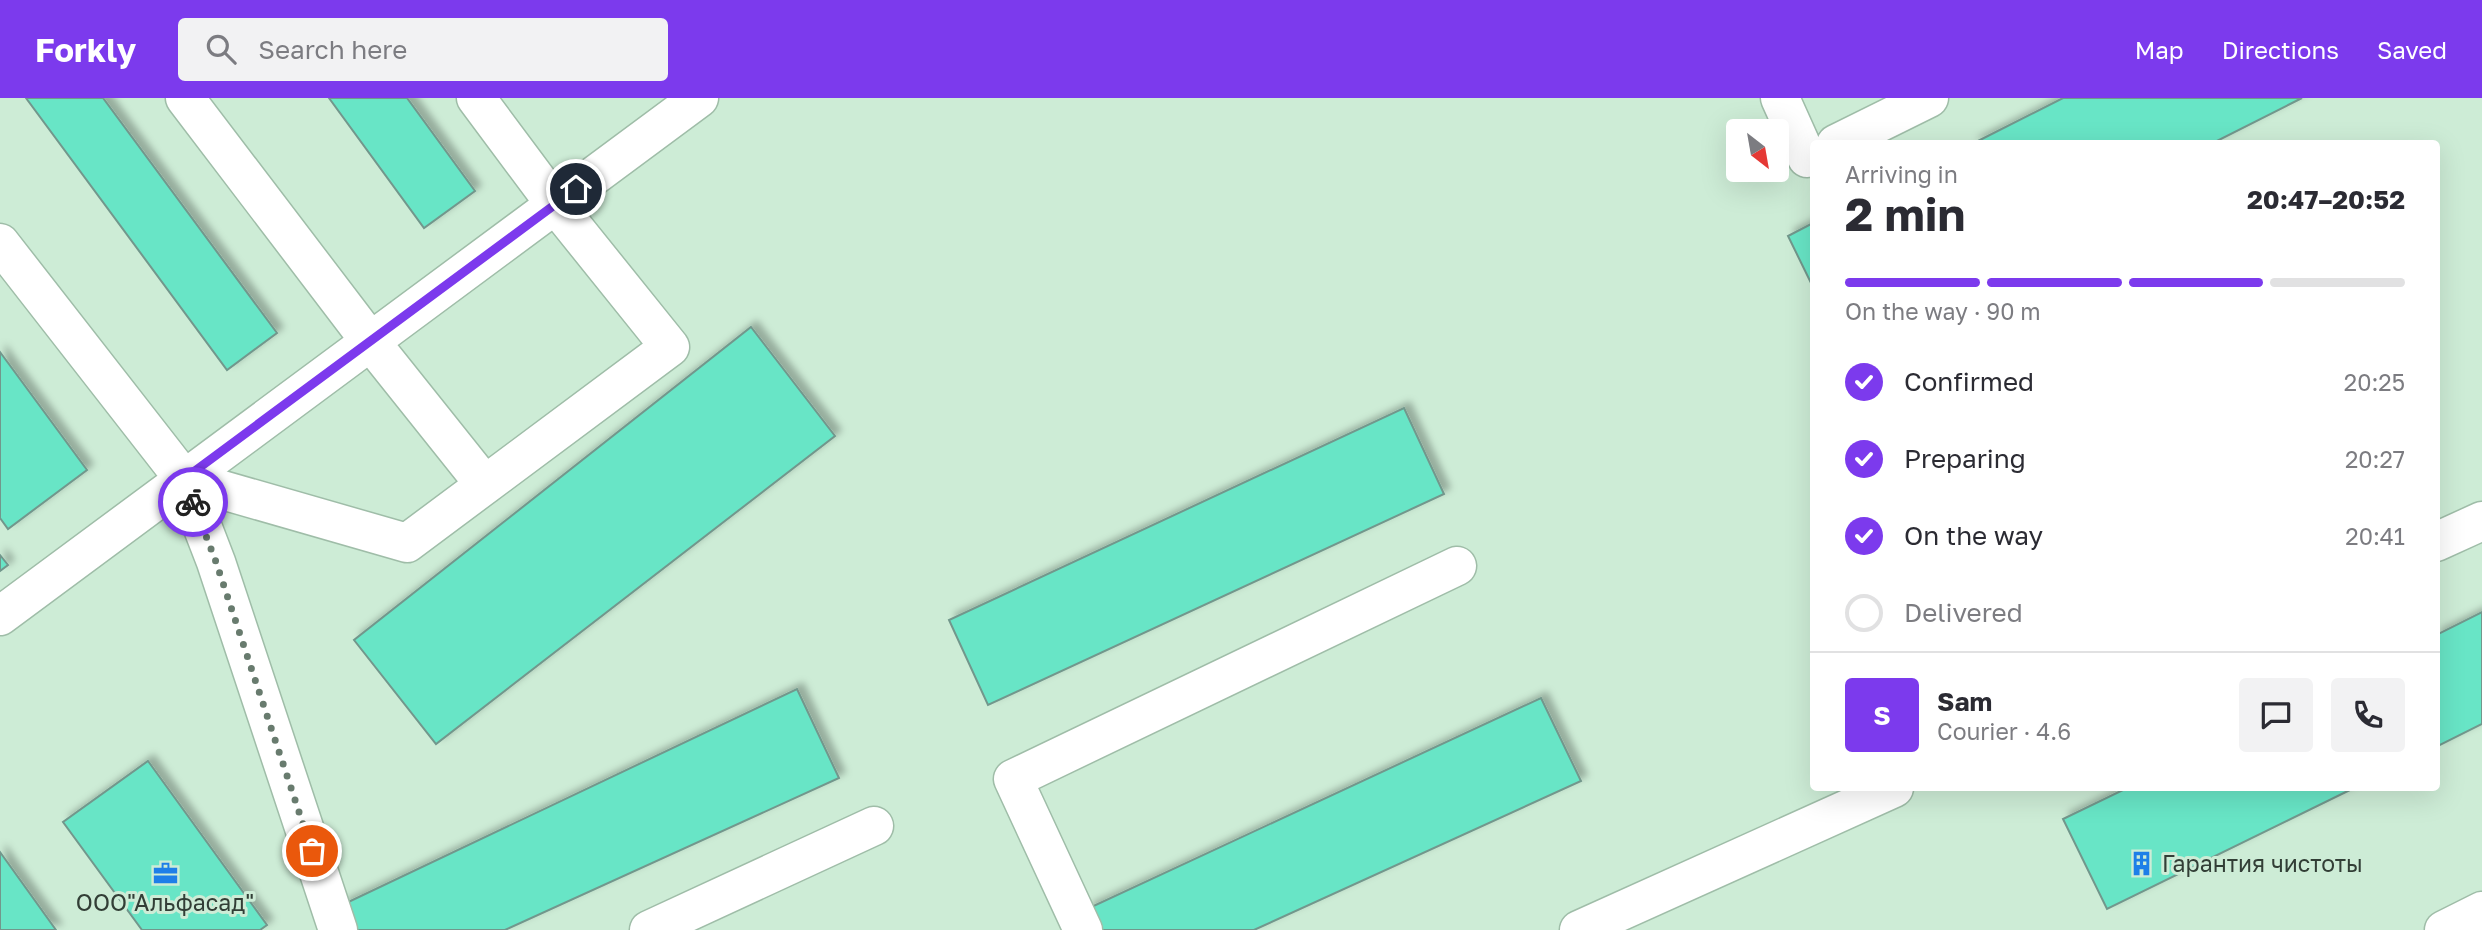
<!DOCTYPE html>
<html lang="en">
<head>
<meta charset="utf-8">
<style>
	:root { --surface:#fff; --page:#f2f2f3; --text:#2b2b33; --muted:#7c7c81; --line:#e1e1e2; --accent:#7c3aed }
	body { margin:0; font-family:"Golos Text",sans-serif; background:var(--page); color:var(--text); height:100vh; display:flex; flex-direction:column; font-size:26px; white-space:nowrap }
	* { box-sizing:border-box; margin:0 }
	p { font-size:23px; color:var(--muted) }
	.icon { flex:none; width:38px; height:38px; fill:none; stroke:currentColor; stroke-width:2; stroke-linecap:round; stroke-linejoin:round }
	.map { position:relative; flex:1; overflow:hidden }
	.side { position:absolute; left:1810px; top:42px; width:630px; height:651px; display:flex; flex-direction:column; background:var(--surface); border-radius:7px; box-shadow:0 7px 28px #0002 }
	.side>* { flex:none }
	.needle { width:46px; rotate:149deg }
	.tools { position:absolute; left:1726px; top:21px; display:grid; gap:14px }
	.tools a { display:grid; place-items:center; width:63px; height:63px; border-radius:7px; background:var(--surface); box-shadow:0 7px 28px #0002; font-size:35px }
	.pin { position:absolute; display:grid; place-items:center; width:60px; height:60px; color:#fff; margin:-30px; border:4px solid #fff; border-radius:50%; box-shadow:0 2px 7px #0007 }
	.courier { position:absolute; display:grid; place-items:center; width:70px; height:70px; margin:-35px; border:5px solid #7c3aed; border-radius:50%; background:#fff; color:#222; box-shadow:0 2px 9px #0007 }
	.head em { font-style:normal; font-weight:700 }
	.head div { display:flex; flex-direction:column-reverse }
	.head { display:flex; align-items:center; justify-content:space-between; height:119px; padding:0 35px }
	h1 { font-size:46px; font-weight:700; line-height:52px }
	.bar { display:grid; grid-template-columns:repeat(4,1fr); gap:10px 7px; align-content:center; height:84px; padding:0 35px }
	.bar i { height:9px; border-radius:5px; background:var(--line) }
	.bar .active { background:var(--accent) }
	.bar p { grid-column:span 4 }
	.line { display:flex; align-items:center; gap:18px; padding:0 35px; border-top:2px solid var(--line) }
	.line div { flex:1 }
	.round { display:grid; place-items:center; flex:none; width:74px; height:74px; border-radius:7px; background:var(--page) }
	ol { padding:0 35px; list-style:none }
	li { display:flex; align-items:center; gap:21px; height:77px }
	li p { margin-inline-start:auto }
	li .icon { padding:7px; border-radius:50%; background:var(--accent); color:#fff; stroke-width:4 }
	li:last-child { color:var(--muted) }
	li i { width:38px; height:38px; border:4px solid var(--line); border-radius:50% }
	header { display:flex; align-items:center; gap:42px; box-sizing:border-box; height:98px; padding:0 35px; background:var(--accent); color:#fff }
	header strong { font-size:33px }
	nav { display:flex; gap:38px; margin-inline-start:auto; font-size:24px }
	.search { width:490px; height:63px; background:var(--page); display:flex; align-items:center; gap:18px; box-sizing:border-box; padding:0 24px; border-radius:7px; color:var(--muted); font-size:26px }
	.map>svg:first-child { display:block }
	.building { fill:#67e5c6; stroke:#72978c; stroke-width:2; filter:url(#shadow) }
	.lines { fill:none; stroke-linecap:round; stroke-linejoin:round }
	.minor-casing { stroke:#9fbda8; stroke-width:41 }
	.minor { stroke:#fff; stroke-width:38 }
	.done { stroke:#687b6e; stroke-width:7; stroke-dasharray:0 12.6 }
	.route { stroke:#7c3aed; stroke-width:9 }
	.labels { text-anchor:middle; stroke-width:6; stroke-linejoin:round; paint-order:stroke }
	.poi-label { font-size:23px; fill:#323e36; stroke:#cdecd6; text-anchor:start }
</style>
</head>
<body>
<header>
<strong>Forkly</strong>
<div class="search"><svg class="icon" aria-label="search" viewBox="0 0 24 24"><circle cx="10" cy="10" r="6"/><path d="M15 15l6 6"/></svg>Search here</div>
<nav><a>Map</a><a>Directions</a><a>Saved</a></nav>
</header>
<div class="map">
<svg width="2482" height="832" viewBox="0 0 2482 832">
	<defs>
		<filter id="shadow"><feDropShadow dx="6" dy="-6" stdDeviation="3.5" flood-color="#0004"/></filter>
	</defs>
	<rect width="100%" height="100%" fill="#cdecd6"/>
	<path class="building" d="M26 0H103L277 235 227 272Z
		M329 0H407L475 93 424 130Z
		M2063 0H2302L2211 46H1972Z
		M1813 125V189L1788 138Z
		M751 229 835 338 436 646 354 542Z
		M0 254 87 372 8 431 0 420Z
		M1404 310 1444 396 988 607 949 522Z
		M0 457 8 467 0 473Z
		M2482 514V626L2436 649V537Z
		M797 591 839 680 505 832H354L342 807Z
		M1541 600 1581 683 1254 832H1096L1087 811Z
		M148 663 267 827 260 832H142L63 724Z
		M2127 690H2354L2107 811 2063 721Z
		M0 754 56 832H0Z"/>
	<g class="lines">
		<defs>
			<path id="minor" d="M185 0 370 243 485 387
				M1780 0 1807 60 1813 57
				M1836 46 1929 0
				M0 145 184 381 216 464 338 832
				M184 381 407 445 670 249 555 106 476 0
				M2436 444 2482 423
				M0 518 699 0
				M649 832 874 728
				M1083 832 1013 681 1457 468
				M1579 832 1894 690
				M2444 832 2482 813"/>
		</defs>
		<use href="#minor" class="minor-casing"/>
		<use href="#minor" class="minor"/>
	</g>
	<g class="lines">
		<path class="done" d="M193 404 216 464 312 753"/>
		<path class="route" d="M193 404 184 381 576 91"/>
	</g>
	<defs>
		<symbol id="building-bare" viewBox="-9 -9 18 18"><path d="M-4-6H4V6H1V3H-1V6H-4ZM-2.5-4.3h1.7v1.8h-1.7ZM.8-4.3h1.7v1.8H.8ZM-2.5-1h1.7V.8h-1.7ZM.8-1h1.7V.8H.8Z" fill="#1e7fe8" stroke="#cdecd6" stroke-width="2.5" paint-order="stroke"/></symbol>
		<symbol id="office-bare" viewBox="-9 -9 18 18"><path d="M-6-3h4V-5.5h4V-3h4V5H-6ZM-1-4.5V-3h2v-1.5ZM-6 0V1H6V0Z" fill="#1e7fe8" stroke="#cdecd6" stroke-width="2.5" paint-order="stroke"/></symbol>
	</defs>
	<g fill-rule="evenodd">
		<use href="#building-bare" x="2124" y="748" width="35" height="35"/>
		<use href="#office-bare" x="148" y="758" width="35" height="35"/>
	</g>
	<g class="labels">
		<g class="poi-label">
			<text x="2162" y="774">Гарантия чистоты</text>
			<text x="165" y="813" text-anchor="middle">ООО"Альфасад"</text>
		</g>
	</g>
</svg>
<div class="tools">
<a><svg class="needle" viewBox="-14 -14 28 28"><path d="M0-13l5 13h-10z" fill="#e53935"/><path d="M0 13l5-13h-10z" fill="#7c7c81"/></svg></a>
</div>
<div class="pin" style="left:312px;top:753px;background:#ea580c"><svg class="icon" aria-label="bag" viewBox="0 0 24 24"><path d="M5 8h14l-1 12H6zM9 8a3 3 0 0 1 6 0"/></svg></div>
<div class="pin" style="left:576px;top:91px;background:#1f2937"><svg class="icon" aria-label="home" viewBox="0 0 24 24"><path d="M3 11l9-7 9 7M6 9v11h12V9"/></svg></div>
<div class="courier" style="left:193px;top:404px"><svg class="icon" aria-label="bike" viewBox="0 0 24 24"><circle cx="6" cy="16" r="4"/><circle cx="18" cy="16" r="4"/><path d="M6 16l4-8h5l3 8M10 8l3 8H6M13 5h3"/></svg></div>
<section class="side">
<div class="head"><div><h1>2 min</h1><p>Arriving in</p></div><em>20:47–20:52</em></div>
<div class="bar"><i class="active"></i><i class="active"></i><i class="active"></i><i></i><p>On the way · 90 m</p></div>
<ol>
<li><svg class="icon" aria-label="check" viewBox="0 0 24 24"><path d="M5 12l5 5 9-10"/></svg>Confirmed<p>20:25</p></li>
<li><svg class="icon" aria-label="check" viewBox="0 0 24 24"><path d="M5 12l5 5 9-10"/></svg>Preparing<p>20:27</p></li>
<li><svg class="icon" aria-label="check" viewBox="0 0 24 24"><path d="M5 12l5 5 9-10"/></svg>On the way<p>20:41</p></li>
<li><i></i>Delivered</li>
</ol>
<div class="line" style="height:126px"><b class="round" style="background:var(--accent);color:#fff">S</b><div><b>Sam</b><p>Courier · 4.6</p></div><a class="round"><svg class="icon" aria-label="chat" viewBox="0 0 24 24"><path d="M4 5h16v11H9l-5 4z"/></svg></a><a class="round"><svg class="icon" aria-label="phone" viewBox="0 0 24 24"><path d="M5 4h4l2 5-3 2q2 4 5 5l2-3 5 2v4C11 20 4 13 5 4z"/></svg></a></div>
</section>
</div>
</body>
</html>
